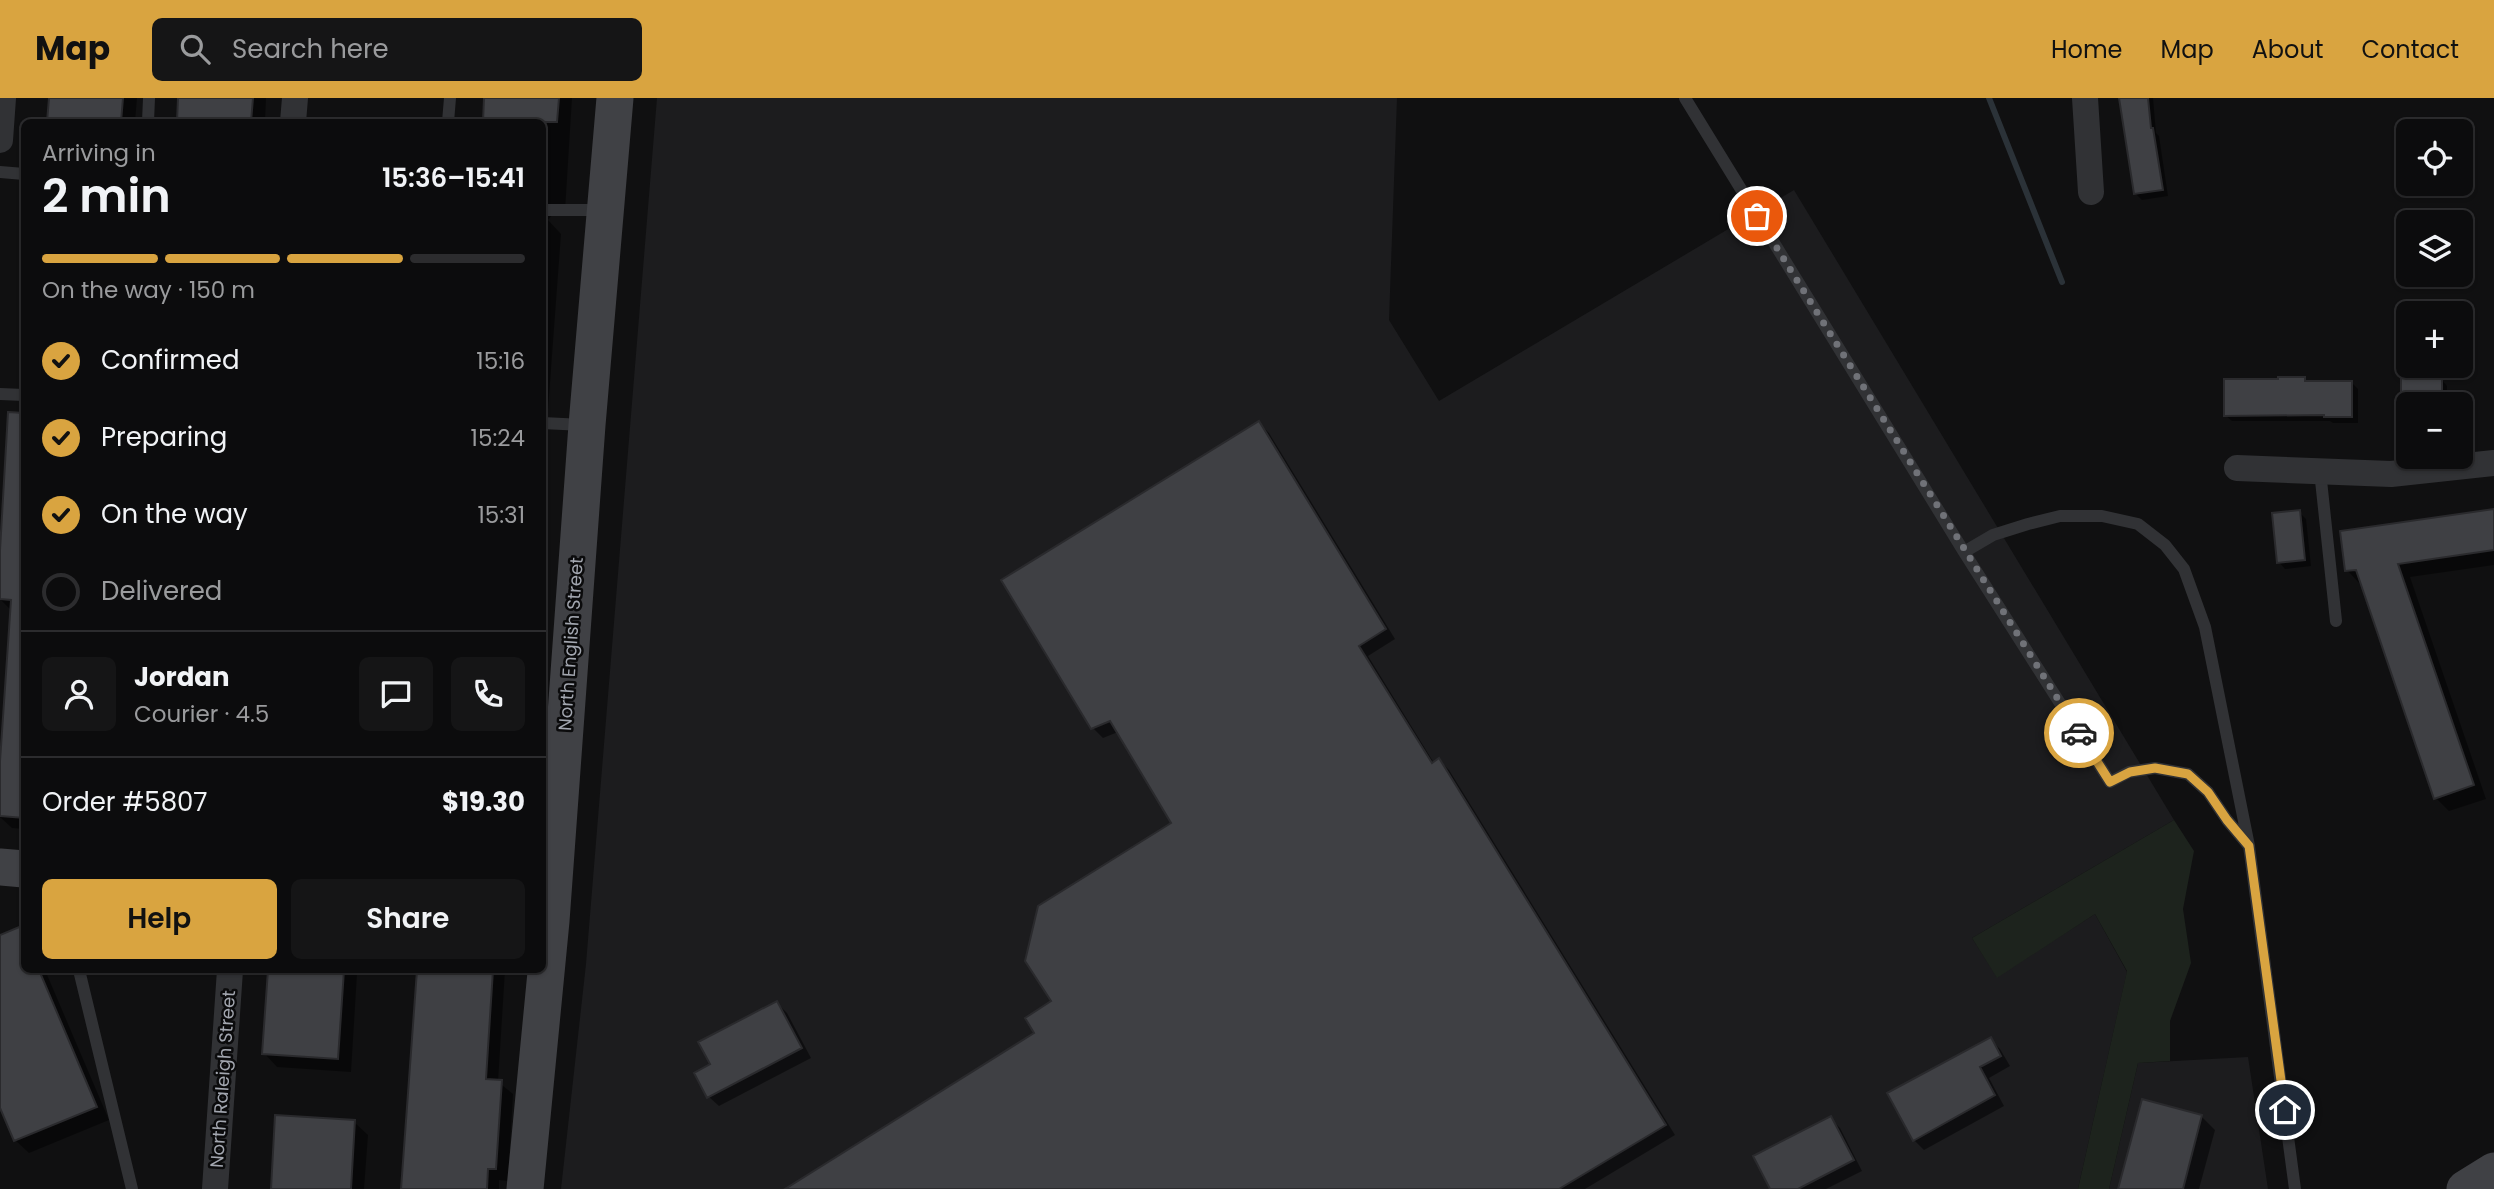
<!DOCTYPE html>
<html lang="en">
<head>
<meta charset="utf-8">
<style>
	:root { --surface:#0c0c0d; --page:#151516; --text:#f1f3f6; --muted:#9a9b9d; --line:#2c2c2e; --accent:#d9a440 }
	body { margin:0; font-family:Poppins,sans-serif; background:var(--page); color:var(--text); height:100vh; display:flex; flex-direction:column; font-size:26px; white-space:nowrap }
	* { box-sizing:border-box; margin:0 }
	p { font-size:23px; color:var(--muted) }
	.icon { flex:none; width:38px; height:38px; fill:none; stroke:currentColor; stroke-width:2; stroke-linecap:round; stroke-linejoin:round }
	.map { position:relative; flex:1; overflow:hidden }
	.side { position:absolute; left:21px; top:21px; width:525px; height:854px; display:flex; flex-direction:column; background:var(--surface); border-radius:10px; box-shadow:0 2px 5px #0004,0 0 0 2px var(--line) }
	.side>* { flex:none }
	.buttons { position:absolute; left:2396px; top:21px; display:grid; gap:14px }
	.buttons a { display:grid; place-items:center; width:77px; height:77px; border-radius:10px; background:var(--surface); box-shadow:0 2px 5px #0004,0 0 0 2px var(--line); font-size:35px }
	.pin { position:absolute; display:grid; place-items:center; width:60px; height:60px; color:#fff; margin:-30px; border:4px solid #fff; border-radius:50%; box-shadow:0 2px 7px #0007 }
	.courier { position:absolute; display:grid; place-items:center; width:70px; height:70px; margin:-35px; border:5px solid #d9a440; border-radius:50%; background:#fff; color:#222; box-shadow:0 2px 9px #0007 }
	.headline em { font-style:normal; font-weight:600 }
	.headline div { display:flex; flex-direction:column-reverse }
	.headline { display:flex; align-items:center; justify-content:space-between; height:119px; padding:0 21px }
	h1 { font-size:46px; font-weight:600; line-height:52px }
	.bar { display:grid; grid-template-columns:repeat(4,1fr); gap:10px 7px; align-content:center; height:84px; padding:0 21px }
	.bar i { height:9px; border-radius:5px; background:var(--line) }
	.bar .current { background:var(--accent) }
	.bar p { grid-column:span 4 }
	.line { display:flex; align-items:center; gap:18px; padding:0 21px; border-top:2px solid var(--line) }
	.line div { flex:1 }
	.round { display:grid; place-items:center; flex:none; width:74px; height:74px; border-radius:10px; background:var(--page) }
	ol { padding:0 21px; list-style:none }
	li { display:flex; align-items:center; gap:21px; height:77px }
	li p { margin-inline-start:auto }
	li .icon { padding:7px; border-radius:50%; background:var(--accent); color:#111; stroke-width:4 }
	li:last-child { color:var(--muted) }
	li i { width:38px; height:38px; border:4px solid var(--line); border-radius:50% }
	.button { display:flex; gap:14px; margin-top:auto; padding:14px 21px }
	.button a { flex:1; height:80px; border-radius:10px; background:var(--accent); color:#111; font-size:28px; font-weight:600; line-height:80px; text-align:center }
	.button a+a { background:var(--page); color:var(--text) }
	header { display:flex; align-items:center; gap:42px; box-sizing:border-box; height:98px; padding:0 35px; background:var(--accent); color:#111 }
	header strong { font-size:33px }
	nav { display:flex; gap:38px; margin-inline-start:auto; font-size:24px }
	.search { width:490px; height:63px; background:var(--page); display:flex; align-items:center; gap:18px; box-sizing:border-box; padding:0 24px; border-radius:10px; color:var(--muted); font-size:26px }
	.map>svg:first-child { display:block }
	.built { fill:#1c1c1e }
	.green { fill:#1d231d }
	.shadow { fill:#0007 }
	.lines { fill:none; stroke-linecap:round; stroke-linejoin:round }
	.stream { stroke:#2b3238; stroke-width:6 }
	.building { fill:#3f4044; stroke:#2a2a2d; stroke-width:2 }
	.lane { stroke:#313235; stroke-width:12 }
	.street { stroke:#313235; stroke-width:26 }
	.secondary { stroke:#404145; stroke-width:37 }
	.done { stroke:#707278; stroke-width:7; stroke-dasharray:0 12.6 }
	.route { stroke:#d9a440; stroke-width:9 }
	.labels { text-anchor:middle; stroke-width:5; stroke-linejoin:round; paint-order:stroke }
	.street-label { font-size:18px; fill:#a3a7b0; stroke:#0b0b0c }
</style>
</head>
<body>
<header>
<strong>Map</strong>
<div class="search"><svg class="icon" aria-label="search" viewBox="0 0 24 24"><circle cx="10" cy="10" r="6"/><path d="M15 15l6 6"/></svg>Search here</div>
<nav><a>Home</a><a>Map</a><a>About</a><a>Contact</a></nav>
</header>
<div class="map">
<svg width="2494" height="1091" viewBox="0 0 2494 1091">
	<rect width="100%" height="100%" fill="#101011"/>
	<path class="built" d="M657 0H1397L1389 222 1439 303 1794 92 2174 722 1972 840 1997 879 2095 816 2127 874 2078 1091H561L586 866Z
		M2248 959 2268 1091H2109L2138 965Z"/>
	<path class="green" d="M2174 722 2194 753 2183 811 2191 865 2170 923V963L2138 965 2109 1091H2078L2127 873 2095 816 1997 880 1972 840Z"/>
	<path class="shadow" d="M50 0H137L135 24H48Z
		M180 0H266L265 24H178Z
		M486 0H572L565 113 552 117 548 122 561 136 542 393V24H484Z
		M2120 0H2153L2156 35 2159 38 2168 98 2142 102 2136 96Z
		M2304 281 2308 284H2351L2358 291V325H2333L2330 323H2232L2225 317Z
		M2441 281 2447 288V306H2408V310L2403 305Z
		M10 316 24 317V731L12 730 0 719 12 513 0 501Z
		M1259 325 1269 335 1395 541 1368 558 1434 665 1439 662 1449 672 1675 1037 1585 1091H789L1036 936 1053 904 1174 726 1118 634 1103 640 1093 630Z
		M2494 413V467L2410 479 2486 701 2449 713 2436 700 2363 486H2360L2347 472Z
		M2299 414 2306 421 2311 468 2285 471 2279 464Z
		M21 830 24 834V872H45L109 1022 29 1055 15 1042 0 1005V839Z
		M270 872H352L357 876 351 974 277 969 264 955Z
		M419 872H505L498 984 513 996 508 1083 499 1082V1091H403Z
		M777 905 787 915 811 960 719 1008 709 999 712 967Z
		M1990 941 2000 951 2010 968 1989 980 2004 1008 1924 1052 1914 1042Z
		M2201 1018 2215 1032 2199 1091H2120Z
		M1830 1020 1840 1030 1862 1073 1826 1091H1772Z
		M354 1024 368 1037 364 1091H273Z"/>
	<g class="lines">
		<path class="stream" d="M1989 0 2062 184"/>
	</g>
	<path class="building" d="M49 0H123L121 24H47Z
		M178 0H253L251 24H177Z
		M484 0H559L557 24H483Z
		M2119 0H2148L2151 30H2153L2163 92 2134 96Z
		M2278 279H2305V283H2352V319H2324V317L2224 318V281H2278Z
		M2401 279H2442V306H2401Z
		M8 314 24 315V720L0 718V663L11 502 0 501V452Z
		M1259 323 1386 531 1359 548 1432 665 1439 660 1666 1027 1559 1091H785L1034 935 1025 920 1051 903 1025 863 1038 808 1171 725 1110 623 1091 631 1001 482Z
		M2494 411V452L2398 466 2474 687 2434 701 2356 472 2345 473 2340 433Z
		M2300 412 2305 462 2277 465 2272 415Z
		M24 827V872H39L97 1009 14 1043 0 1010V837Z
		M268 872H344L338 961 262 956Z
		M417 872H493L486 981 502 982 496 1071H488L487 1091H401Z
		M777 903 802 950 707 1000 694 975 710 966 698 944Z
		M1991 939 2001 958 1980 969 1995 997 1913 1043 1887 995Z
		M2142 1001 2202 1017 2183 1091H2118Z
		M275 1017 355 1022 351 1091H271Z
		M1831 1018 1854 1062 1798 1091H1770L1753 1058Z"/>
	<g class="lines">
		<path class="lane" d="M1685 0 1964 454 2110 684 2129 674 2155 670 2188 676 2208 694 2227 722 2249 748
			M148 24 149 0
			M448 24 450 0
			M0 74 24 76
			M542 112H602
			M0 296 24 297
			M542 325 584 327
			M2320 373 2336 523
			M1964 454 1993 437 2028 426 2060 418H2102L2138 426 2165 447 2184 471 2205 529 2249 748 2295 1091
			M79 872 132 1091"/>
		<path class="street" d="M2085 0 2091 94
			M293 24 295 0
			M0 42 3 0
			M2237 370 2391 376 2494 365
			M215 1091 230 872"/>
		<path class="secondary" d="M0 769 24 771
			M525 1091 551 823 587 327 615 0
			M2465 1091 2494 1073"/>
	</g>
	<g class="lines">
		<path class="done" d="M1757 118 2079 635"/>
		<path class="route" d="M2079 635 2110 684 2130 674 2155 670 2188 676 2208 694 2227 722 2249 748 2285 1012"/>
	</g>
	<g class="labels">
		<g class="street-label">
			<text transform="translate(571 546) rotate(-86)" y="6">North English Street</text>
			<text transform="translate(223 981) rotate(-86)" y="6">North Raleigh Street</text>
		</g>
	</g>
</svg>
<div class="buttons">
<a><svg class="icon" aria-label="locate" viewBox="0 0 24 24"><circle cx="12" cy="12" r="6"/><path d="M12 2v4M12 18v4M2 12h4M18 12h4"/></svg></a>
<a><svg class="icon" aria-label="layers" viewBox="0 0 24 24"><path d="M12 4l9 5-9 5-9-5zM3 14l9 5 9-5"/></svg></a>
<a>+</a>
<a>−</a>
</div>
<div class="pin" style="left:1757px;top:118px;background:#ea580c"><svg class="icon" aria-label="bag" viewBox="0 0 24 24"><path d="M5 8h14l-1 12H6zM9 8a3 3 0 0 1 6 0"/></svg></div>
<div class="pin" style="left:2285px;top:1012px;background:#1f2937"><svg class="icon" aria-label="home" viewBox="0 0 24 24"><path d="M3 11l9-7 9 7M6 9v11h12V9"/></svg></div>
<div class="courier" style="left:2079px;top:635px"><svg class="icon" aria-label="car" viewBox="0 0 24 24"><path d="M5 17H2v-5l4-1 3-4h7l3 4 3 1v5h-3M9 17h6M6 11h13"/><circle cx="7" cy="17" r="2"/><circle cx="17" cy="17" r="2"/></svg></div>
<section class="side">
<div class="headline"><div><h1>2 min</h1><p>Arriving in</p></div><em>15:36–15:41</em></div>
<div class="bar"><i class="current"></i><i class="current"></i><i class="current"></i><i></i><p>On the way · 150 m</p></div>
<ol>
<li><svg class="icon" aria-label="check" viewBox="0 0 24 24"><path d="M5 12l5 5 9-10"/></svg>Confirmed<p>15:16</p></li>
<li><svg class="icon" aria-label="check" viewBox="0 0 24 24"><path d="M5 12l5 5 9-10"/></svg>Preparing<p>15:24</p></li>
<li><svg class="icon" aria-label="check" viewBox="0 0 24 24"><path d="M5 12l5 5 9-10"/></svg>On the way<p>15:31</p></li>
<li><i></i>Delivered</li>
</ol>
<div class="line" style="height:126px"><a class="round"><svg class="icon" aria-label="person" viewBox="0 0 24 24"><circle cx="12" cy="8" r="4"/><path d="M4 21q1-7 8-7t8 7"/></svg></a><div><b>Jordan</b><p>Courier · 4.5</p></div><a class="round"><svg class="icon" aria-label="chat" viewBox="0 0 24 24"><path d="M4 5h16v11H9l-5 4z"/></svg></a><a class="round"><svg class="icon" aria-label="phone" viewBox="0 0 24 24"><path d="M5 4h4l2 5-3 2q2 4 5 5l2-3 5 2v4C11 20 4 13 5 4z"/></svg></a></div>
<div class="line" style="height:91px"><div>Order #5807</div><b>$19.30</b></div>
<div class="button"><a>Help</a><a>Share</a></div>
</section>
</div>
</body>
</html>
